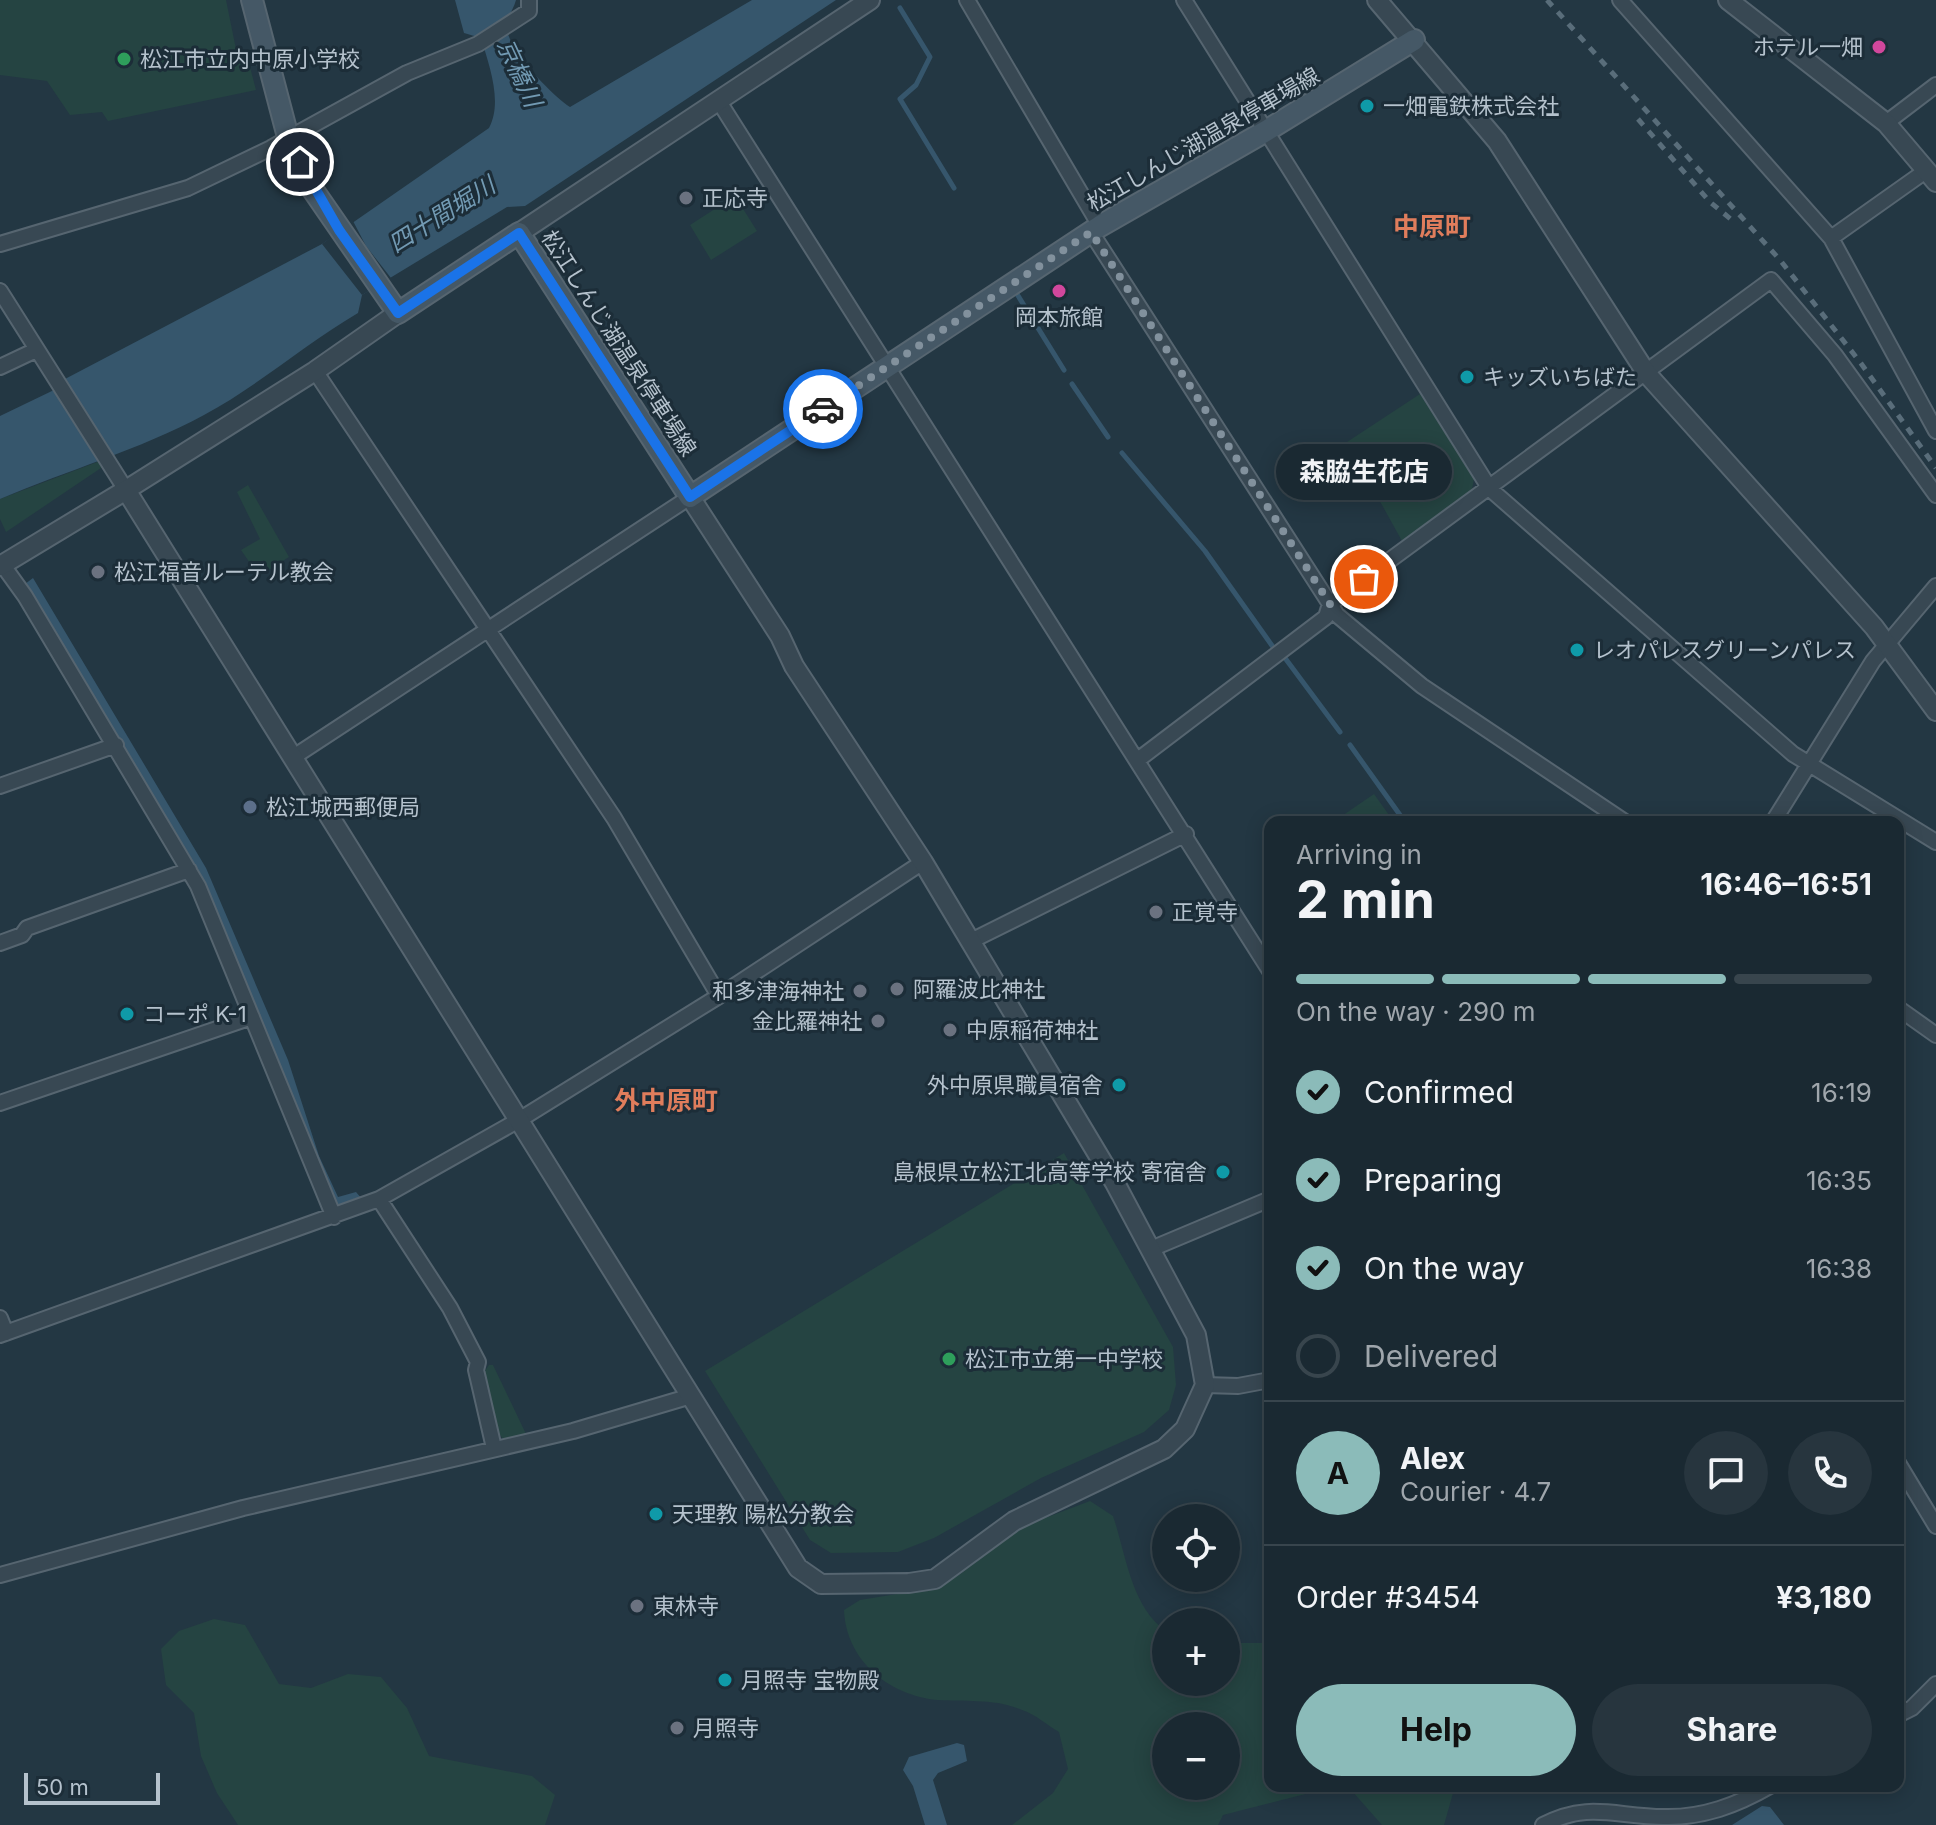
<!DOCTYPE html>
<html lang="en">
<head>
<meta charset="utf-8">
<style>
	:root { --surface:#1a2932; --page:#27353e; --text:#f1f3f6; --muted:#9fa6ac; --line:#38454d; --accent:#8bbbb9 }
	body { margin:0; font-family:Inter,"Noto Sans JP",sans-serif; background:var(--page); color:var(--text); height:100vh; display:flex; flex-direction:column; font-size:30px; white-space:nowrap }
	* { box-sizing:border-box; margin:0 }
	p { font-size:26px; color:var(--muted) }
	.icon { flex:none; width:44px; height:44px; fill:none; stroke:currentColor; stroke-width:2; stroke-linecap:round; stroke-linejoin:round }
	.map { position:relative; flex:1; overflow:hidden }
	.sheet { position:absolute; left:1264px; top:816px; width:640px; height:976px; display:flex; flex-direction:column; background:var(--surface); border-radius:16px; box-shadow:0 4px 20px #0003,0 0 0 2px var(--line) }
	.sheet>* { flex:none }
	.buttons { position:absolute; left:1152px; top:1504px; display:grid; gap:16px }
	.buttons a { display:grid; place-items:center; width:88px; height:88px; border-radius:50%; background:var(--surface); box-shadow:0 4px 20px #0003,0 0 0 2px var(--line); font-size:40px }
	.scale { position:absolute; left:24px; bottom:20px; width:136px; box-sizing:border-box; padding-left:8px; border:4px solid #b5c2cd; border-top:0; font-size:22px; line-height:28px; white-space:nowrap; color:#b5c2cd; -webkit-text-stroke:6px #1c2d38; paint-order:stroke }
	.pin { position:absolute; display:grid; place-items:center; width:68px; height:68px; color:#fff; margin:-34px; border:4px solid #fff; border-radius:50%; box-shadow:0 2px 8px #0007 }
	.courier { position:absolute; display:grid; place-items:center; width:80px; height:80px; margin:-40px; border:6px solid #1a73e8; border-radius:50%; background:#fff; color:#222; box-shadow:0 2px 10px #0007 }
	.bubble { position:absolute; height:56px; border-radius:28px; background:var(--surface); box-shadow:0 4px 20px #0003,0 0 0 2px var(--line); font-size:26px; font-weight:700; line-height:56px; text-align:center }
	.headline em { font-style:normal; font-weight:700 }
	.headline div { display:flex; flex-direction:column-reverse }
	.headline { display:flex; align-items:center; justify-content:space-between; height:136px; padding:0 32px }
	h1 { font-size:52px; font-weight:700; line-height:60px }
	.bar { display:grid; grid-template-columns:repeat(4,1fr); gap:12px 8px; align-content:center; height:96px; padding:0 32px }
	.bar i { height:10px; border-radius:6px; background:var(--line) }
	.bar .active { background:var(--accent) }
	.bar p { grid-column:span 4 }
	.line { display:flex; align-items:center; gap:20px; padding:0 32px; border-top:2px solid var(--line) }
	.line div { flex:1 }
	.round { display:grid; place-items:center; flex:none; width:84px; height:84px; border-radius:42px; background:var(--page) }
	ol { padding:0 32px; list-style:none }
	li { display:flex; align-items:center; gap:24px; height:88px }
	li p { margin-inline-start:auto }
	li .icon { padding:8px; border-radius:50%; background:var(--accent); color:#111; stroke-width:4 }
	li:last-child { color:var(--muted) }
	li i { width:44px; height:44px; border:4px solid var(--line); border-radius:50% }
	.primary-button { display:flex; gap:16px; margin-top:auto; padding:16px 32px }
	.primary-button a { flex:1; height:92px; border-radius:48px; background:var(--accent); color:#111; font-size:32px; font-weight:700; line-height:92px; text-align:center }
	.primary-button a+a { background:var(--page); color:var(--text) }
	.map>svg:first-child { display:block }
	.green { fill:#254442; fill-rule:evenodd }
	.water { fill:#36566c }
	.pier { fill:#233743 }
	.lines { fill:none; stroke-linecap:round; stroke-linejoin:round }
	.stream { stroke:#36566c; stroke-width:5 }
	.minor-casing { stroke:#566570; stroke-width:18 }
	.tertiary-casing { stroke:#566570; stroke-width:22 }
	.secondary-casing { stroke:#566570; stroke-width:24 }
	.minor { stroke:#384853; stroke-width:14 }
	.tertiary { stroke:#384853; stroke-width:18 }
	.secondary { stroke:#455866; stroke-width:20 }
	.rail { stroke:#596d7a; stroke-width:5; stroke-dasharray:8 8; stroke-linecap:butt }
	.done { stroke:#82919d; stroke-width:8; stroke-dasharray:0 14.4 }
	.route { stroke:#1a73e8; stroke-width:10 }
	.hotel-dot { fill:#d1479c; stroke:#1c2d38; stroke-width:3 }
	.leisure-dot { fill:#2e9e5b; stroke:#1c2d38; stroke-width:3 }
	.culture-dot { fill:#0f9aa8; stroke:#1c2d38; stroke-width:3 }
	.worship-dot { fill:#6b7280; stroke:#1c2d38; stroke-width:3 }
	.service-dot { fill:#5c6f8a; stroke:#1c2d38; stroke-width:3 }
	.labels { text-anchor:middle; stroke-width:6; stroke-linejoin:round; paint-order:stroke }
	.poi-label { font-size:22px; fill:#b5c2cd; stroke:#1c2d38; text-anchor:start }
	.street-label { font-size:22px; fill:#b5c2cd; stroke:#1c2d38 }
	.water-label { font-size:24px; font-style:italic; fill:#729ab3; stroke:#1c2d38 }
	.quarter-label { font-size:26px; font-weight:bold; fill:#e07d5c; stroke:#1c2d38 }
</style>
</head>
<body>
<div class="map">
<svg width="1936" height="1825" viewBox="0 0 1936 1825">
	<rect width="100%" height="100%" fill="#233743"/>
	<path class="green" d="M0 0H226L237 54 246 52 256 90 108 121 102 112 70 115 47 81 0 75Z
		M735 196 757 231 711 260 690 225Z
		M1420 394 1474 478 1472 490 1402 541 1347 442Z
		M100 461 101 468 6 532 0 519V499Z
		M248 485 289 557 259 576 241 550 260 539 237 492Z
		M1374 794 1394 822H1333Z
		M1064 1153 1173 1347 1176 1385 1169 1410 1144 1432 1041 1478 934 1538 898 1552 831 1553 810 1540 705 1371Z
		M489 1365H493L526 1434 503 1439 496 1429 483 1374Z
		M1090 1501 1113 1516C1126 1554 1131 1607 1166 1631V1682H1226V1643H1270V1786H1455L1444 1825H1382L1352 1791 1325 1789 1223 1815 1218 1825H1012L1053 1793 1068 1769 1059 1732C1047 1725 1035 1714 1022 1710 994 1698 966 1702 937 1700 888 1695 846 1660 844 1610L860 1600 934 1588 959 1575 1024 1526ZM1166 1726H1226V1786H1166Z
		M214 1619 245 1625 279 1684 311 1688 348 1674 381 1677 407 1708 429 1756 532 1776 555 1795 545 1825H238L217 1793 201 1756 194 1713 166 1685 161 1649 179 1631Z"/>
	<path class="water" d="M455 0H516C514 8 508 16 507 23 502 45 553 96 570 107L752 0H836L525 206 507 207 362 295 358 313C305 344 258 386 204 415 139 450 68 470 0 499V416L54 390 65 379 322 244 489 128C503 102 489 65 481 38L464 33Z
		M33 578 206 868 288 1060 319 1156 338 1197 356 1192 362 1199 341 1206 332 1203 203 885 25 584Z
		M957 1743 964 1745 967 1761 938 1773 933 1780 947 1825H925L913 1786 903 1770 909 1757Z
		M1762 1806 1770 1807 1784 1825H1732Z"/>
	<path class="pier" d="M353 221 366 246 391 278 362 295 322 244Z"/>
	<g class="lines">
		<path class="stream" d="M900 8 930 57 916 85 900 99 954 188
			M1017 294 1064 370
			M1072 384 1108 437
			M1122 453 1205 551 1273 647
			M1285 658 1340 732
			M1350 745 1405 822"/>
		<defs>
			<path id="minor" d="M967 0 1100 226
				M1184 0 1490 489 1793 754 1936 842
				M1620 0 1831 238
				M718 100 1270 971
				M1886 123 1936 85
				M1927 170 1831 238 1936 431
				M1091 232 1337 615 1422 686 1625 822
				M0 244 188 188 271 148 407 73 478 44 529 11V0
				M0 291 126 490
				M0 367 36 350
				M315 371 614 818 719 996
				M2 564 25 596 198 886 334 1217
				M292 758 690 497
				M1139 759 1326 617 1330 604 1341 596 1771 280 1835 355 1936 495
				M0 786 116 745
				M1773 822 1873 661 1936 586
				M971 941 1186 834
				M0 943 22 935 27 928 189 870
				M1898 1008 1936 1035
				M0 1103 252 1017
				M379 1199 450 1308 478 1362 476 1370 494 1448
				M1151 1249 1270 1199
				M0 1318 6 1333
				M0 1335 379 1199 519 1120 719 996 923 862
				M1205 1385 1238 1386 1270 1380
				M1898 1463 1936 1526
				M0 1575 243 1508 573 1431 691 1396
				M1898 1715 1912 1708 1936 1684
				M1543 1825C1589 1801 1616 1817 1664 1817 1703 1818 1737 1805 1770 1786"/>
			<path id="tertiary" d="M1377 0 1497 141 1647 374 1874 627 1936 711
				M1728 0 1886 123 1936 182
				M519 233 870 0
				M126 490 315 371 398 313
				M0 566 126 490 798 1568 821 1584 909 1583 935 1579 1014 1521 1164 1449 1185 1429 1205 1385 1196 1335 1115 1183 923 862 794 666 780 636 690 497"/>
			<path id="secondary" d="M252 0 288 137 311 187 398 313 519 233 690 497 1100 226 1266 131 1414 40"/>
		</defs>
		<use href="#minor" class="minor-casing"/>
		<use href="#tertiary" class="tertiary-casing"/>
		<use href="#secondary" class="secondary-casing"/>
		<use href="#minor" class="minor"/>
		<use href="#tertiary" class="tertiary"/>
		<use href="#secondary" class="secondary"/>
		<path class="rail" d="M1547 0 1780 260 1860 362 1936 468
			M1638 119 1710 202 1733 221"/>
	</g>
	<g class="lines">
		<path class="done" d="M823 409 1091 232 1330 604 1364 579"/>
		<path class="route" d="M300 162 339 230 398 313 519 233 690 497 823 409"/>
	</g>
	<g class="hotel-dot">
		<circle cx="1879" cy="47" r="8"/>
		<circle cx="1059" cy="291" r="8"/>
	</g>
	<g class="leisure-dot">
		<circle cx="124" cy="59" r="8"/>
		<circle cx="949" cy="1359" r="8"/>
	</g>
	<g class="culture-dot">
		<circle cx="1367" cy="106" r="8"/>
		<circle cx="1467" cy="377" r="8"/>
		<circle cx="1577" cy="650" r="8"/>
		<circle cx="127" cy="1014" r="8"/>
		<circle cx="1119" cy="1085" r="8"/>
		<circle cx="1223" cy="1172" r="8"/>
		<circle cx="656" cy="1514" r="8"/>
		<circle cx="725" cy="1680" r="8"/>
	</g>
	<g class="worship-dot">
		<circle cx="686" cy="198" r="8"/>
		<circle cx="98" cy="572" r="8"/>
		<circle cx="1156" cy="912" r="8"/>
		<circle cx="897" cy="989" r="8"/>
		<circle cx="860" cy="991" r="8"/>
		<circle cx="878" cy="1021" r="8"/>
		<circle cx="950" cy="1030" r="8"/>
		<circle cx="637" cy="1606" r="8"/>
		<circle cx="677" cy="1728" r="8"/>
	</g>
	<circle class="service-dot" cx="250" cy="807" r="8"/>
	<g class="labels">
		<g class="poi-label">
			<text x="1863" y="55" text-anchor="end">ホテル一畑</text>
			<text x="140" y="67">松江市立内中原小学校</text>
			<text x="1383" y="114">一畑電鉄株式会社</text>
			<text x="702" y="206">正応寺</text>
			<text x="1059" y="325" text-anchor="middle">岡本旅館</text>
			<text x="1483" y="385">キッズいちばた</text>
			<text x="114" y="580">松江福音ルーテル教会</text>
			<text x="1593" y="658">レオパレスグリーンパレス</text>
			<text x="266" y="815">松江城西郵便局</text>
			<text x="1172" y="920">正覚寺</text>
			<text x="913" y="997">阿羅波比神社</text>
			<text x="844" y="999" text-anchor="end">和多津海神社</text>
			<text x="143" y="1022">コーポ K-1</text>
			<text x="862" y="1029" text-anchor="end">金比羅神社</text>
			<text x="966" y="1038">中原稲荷神社</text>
			<text x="1103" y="1093" text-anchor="end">外中原県職員宿舎</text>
			<text x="1207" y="1180" text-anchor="end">島根県立松江北高等学校 寄宿舎</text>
			<text x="965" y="1367">松江市立第一中学校</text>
			<text x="672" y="1522">天理教 陽松分教会</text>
			<text x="653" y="1614">東林寺</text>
			<text x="741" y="1688">月照寺 宝物殿</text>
			<text x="693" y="1736">月照寺</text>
		</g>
		<g class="street-label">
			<text transform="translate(1203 139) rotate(-30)" y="8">松江しんじ湖温泉停車場線</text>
			<text transform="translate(619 343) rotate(57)" y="8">松江しんじ湖温泉停車場線</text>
		</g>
		<g class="water-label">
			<text transform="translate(519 73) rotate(65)" y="8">京橋川</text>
			<text transform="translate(442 215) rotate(-32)" y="8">四十間堀川</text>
		</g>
		<g class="quarter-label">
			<text x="1432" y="236">中原町</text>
			<text x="666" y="1110">外中原町</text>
		</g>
	</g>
</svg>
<div class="buttons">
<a><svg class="icon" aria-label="locate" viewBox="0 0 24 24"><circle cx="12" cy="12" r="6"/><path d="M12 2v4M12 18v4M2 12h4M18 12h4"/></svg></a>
<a>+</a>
<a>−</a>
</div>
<div class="scale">50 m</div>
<div class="pin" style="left:1364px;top:579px;background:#ea580c"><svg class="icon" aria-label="bag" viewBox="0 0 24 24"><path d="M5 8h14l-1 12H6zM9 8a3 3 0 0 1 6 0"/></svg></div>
<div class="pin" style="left:300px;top:162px;background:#1f2937"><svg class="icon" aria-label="home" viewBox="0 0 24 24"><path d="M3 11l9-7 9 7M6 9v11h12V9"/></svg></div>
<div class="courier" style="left:823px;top:409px"><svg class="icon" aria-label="car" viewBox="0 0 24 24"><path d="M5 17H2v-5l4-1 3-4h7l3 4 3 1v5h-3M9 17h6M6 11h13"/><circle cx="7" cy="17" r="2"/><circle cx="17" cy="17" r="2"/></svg></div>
<div class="bubble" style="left:1276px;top:444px;width:176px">森脇生花店</div>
<section class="sheet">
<div class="headline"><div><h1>2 min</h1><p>Arriving in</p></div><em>16:46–16:51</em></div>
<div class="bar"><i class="active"></i><i class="active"></i><i class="active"></i><i></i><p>On the way · 290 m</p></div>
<ol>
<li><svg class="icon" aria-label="check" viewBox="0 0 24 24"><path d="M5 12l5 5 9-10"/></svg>Confirmed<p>16:19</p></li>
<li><svg class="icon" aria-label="check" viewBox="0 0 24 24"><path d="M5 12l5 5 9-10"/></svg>Preparing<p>16:35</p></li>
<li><svg class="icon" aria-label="check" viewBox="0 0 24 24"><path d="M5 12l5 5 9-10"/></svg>On the way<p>16:38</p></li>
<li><i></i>Delivered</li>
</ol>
<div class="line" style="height:144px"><b class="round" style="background:var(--accent);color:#111">A</b><div><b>Alex</b><p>Courier · 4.7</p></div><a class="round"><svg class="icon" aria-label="chat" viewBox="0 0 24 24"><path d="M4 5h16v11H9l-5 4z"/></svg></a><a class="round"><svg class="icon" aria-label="phone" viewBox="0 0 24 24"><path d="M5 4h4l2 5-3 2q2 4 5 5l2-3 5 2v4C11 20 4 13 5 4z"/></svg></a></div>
<div class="line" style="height:104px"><div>Order #3454</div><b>¥3,180</b></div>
<div class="primary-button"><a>Help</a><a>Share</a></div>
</section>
</div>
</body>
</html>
